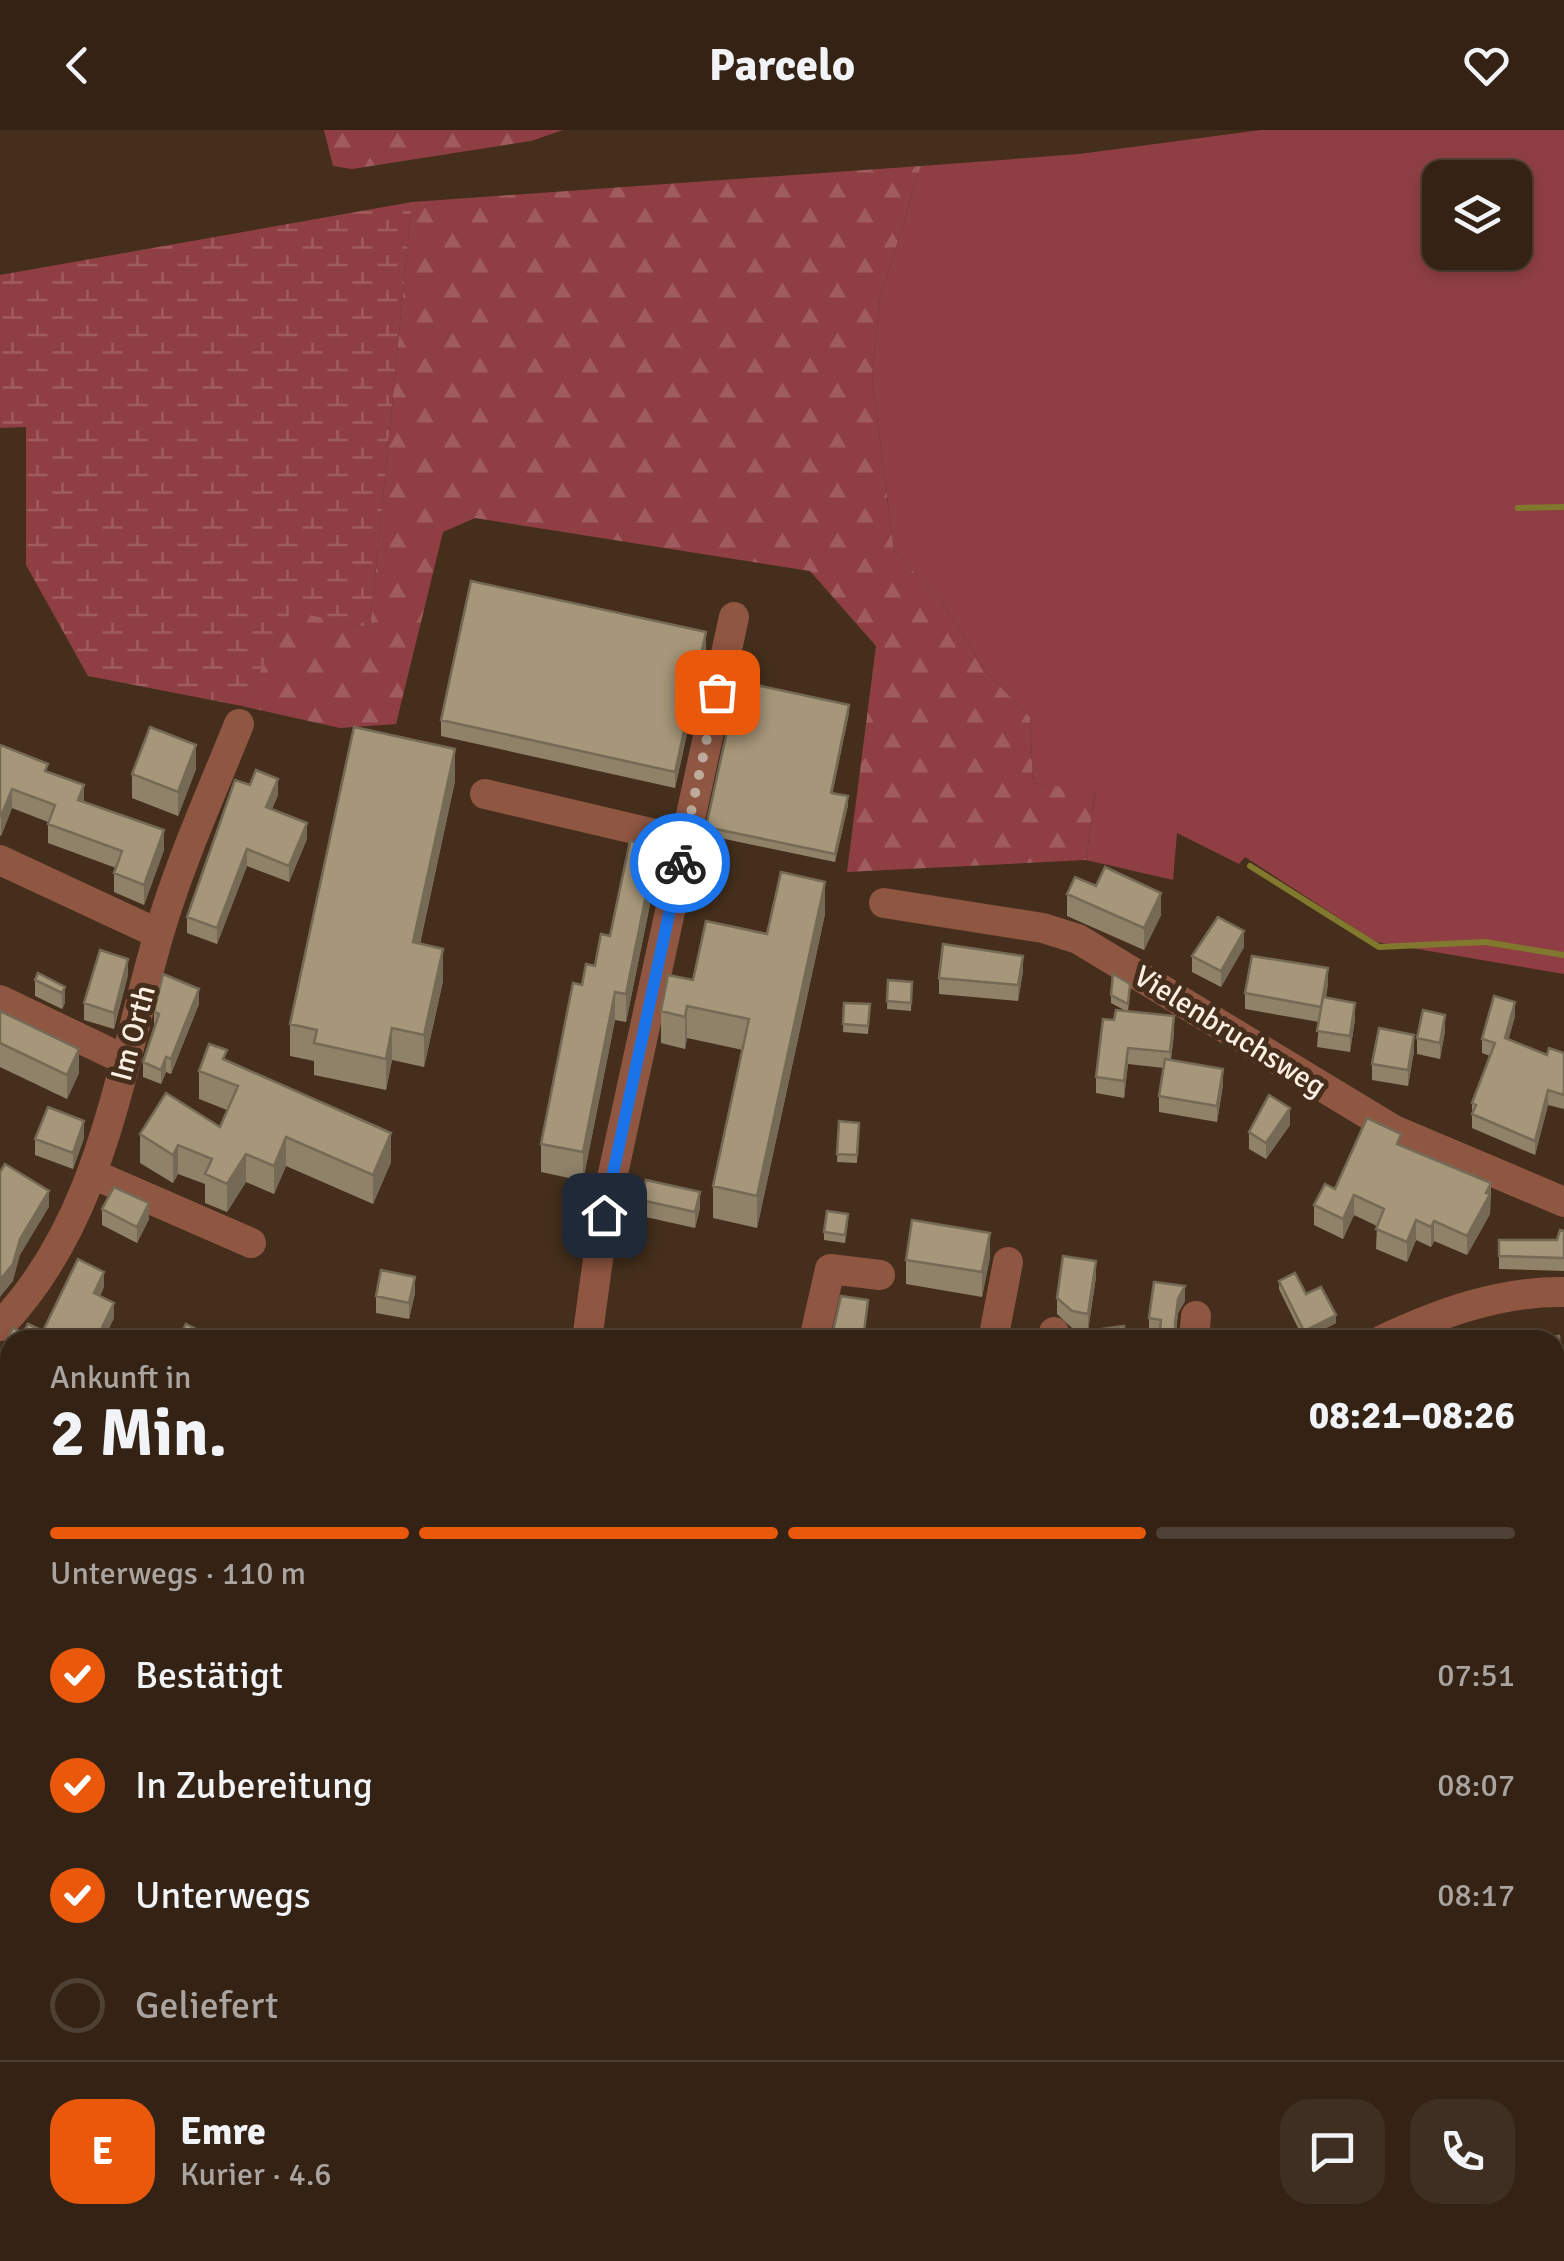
<!DOCTYPE html>
<html lang="de">
<head>
<meta charset="utf-8">
<style>
	:root { --surface:#342315; --page:#3f2f22; --text:#f1f3f6; --muted:#a9a4a0; --line:#4e4034; --accent:#ea580c }
	body { margin:0; font-family:Signika,sans-serif; background:var(--page); color:var(--text); height:100vh; display:flex; flex-direction:column; font-size:38px; white-space:nowrap }
	* { box-sizing:border-box; margin:0 }
	p { font-size:32px; color:var(--muted) }
	.icon { flex:none; width:55px; height:55px; fill:none; stroke:currentColor; stroke-width:2; stroke-linecap:round; stroke-linejoin:round }
	.map { position:relative; flex:1; overflow:hidden }
	.details { position:absolute; left:0px; top:1200px; width:1565px; height:932px; display:flex; flex-direction:column; background:var(--surface); border-radius:30px 30px 0 0; box-shadow:0 5px 15px #0003,0 0 0 2px var(--line) }
	.details>* { flex:none }
	.fabs { position:absolute; left:1422px; top:30px; display:grid; gap:20px }
	.fabs a { display:grid; place-items:center; width:110px; height:110px; border-radius:20px; background:var(--surface); box-shadow:0 5px 15px #0003,0 0 0 2px var(--line); font-size:50px }
	.pin { position:absolute; display:grid; place-items:center; width:85px; height:85px; color:#fff; margin:-42px; border-radius:20px; box-shadow:0 5px 15px #0006 }
	.courier { position:absolute; display:grid; place-items:center; width:100px; height:100px; margin:-50px; border:8px solid #1a73e8; border-radius:50%; background:#fff; color:#222; box-shadow:0 2px 12px #0007 }
	.summary em { font-style:normal; font-weight:700 }
	.summary div { display:flex; flex-direction:column-reverse }
	.summary { display:flex; align-items:center; justify-content:space-between; height:170px; padding:0 50px }
	h1 { font-size:65px; font-weight:700; line-height:75px }
	.bar { display:grid; grid-template-columns:repeat(4,1fr); gap:15px 10px; align-content:center; height:120px; padding:0 50px }
	.bar i { height:12px; border-radius:8px; background:var(--line) }
	.bar .active { background:var(--accent) }
	.bar p { grid-column:span 4 }
	.line { display:flex; align-items:center; gap:25px; padding:0 50px; border-top:2px solid var(--line) }
	.line div { flex:1 }
	.round { display:grid; place-items:center; flex:none; width:105px; height:105px; border-radius:30px; background:var(--page) }
	ol { padding:0 50px; list-style:none }
	li { display:flex; align-items:center; gap:30px; height:110px }
	li p { margin-inline-start:auto }
	li .icon { padding:10px; border-radius:50%; background:var(--accent); color:#fff; stroke-width:4 }
	li:last-child { color:var(--muted) }
	li i { width:55px; height:55px; border:5px solid var(--line); border-radius:50% }
	header { display:flex; justify-content:space-between; align-items:center; height:130px; padding:0 50px; background:var(--surface); font-size:45px; font-weight:700 }
	.map>svg:first-child { display:block }
	.built { fill:#4e331a }
	.green { fill:#8f3f43; fill-rule:evenodd }
	.forest { fill:url(#forest-firs) }
	.wetland { fill:url(#wetland-marsh) }
	.lines { fill:none; stroke-linecap:round; stroke-linejoin:round }
	.stream { stroke:#817a2e; stroke-width:6 }
	.minor { stroke:#8f5642; stroke-width:30 }
	.rail { stroke:#d5c4b6; stroke-width:6 }
	.wall { fill:#908269 }
	.shaded-wall { fill:#756a55 }
	.building { fill:#a7977a; stroke:#756a55; stroke-width:2.5 }
	.done { stroke:#bdac9d; stroke-width:10; stroke-dasharray:0 18 }
	.route { stroke:#1a73e8; stroke-width:12 }
	.labels { text-anchor:middle; stroke-width:10; stroke-linejoin:round; paint-order:stroke }
	.street-label { font-size:30px; fill:#feefe3; stroke:#452f1c }
</style>
</head>
<body>
<header><svg class="icon" aria-label="back" viewBox="0 0 24 24"><path d="M15 5l-7 7 7 7"/></svg>Parcelo<svg class="icon" aria-label="heart" viewBox="0 0 24 24"><path d="M12 20l-8-8c-3-5 5-10 8-4 3-6 11-1 8 4z"/></svg></header>
<div class="map">
<svg width="1564" height="2131" viewBox="0 0 1564 2131">
	<defs>
		<pattern id="forest-firs" width="22" height="20" patternUnits="userSpaceOnUse" patternTransform="scale(2.5)"><rect width="22" height="20" fill="#8f3f43"/><path d="M5 1l3.5 6h-7zM16 11l3.5 6h-7z" fill="#a05b5e"/></pattern>
		<pattern id="wetland-marsh" width="20" height="14" patternUnits="userSpaceOnUse" patternTransform="scale(2.5)"><rect width="20" height="14" fill="#8f3f43"/><path d="M1 5h8M5 5V1M11 12h8M15 12V8" fill="none" stroke="#a05b5e"/></pattern>
	</defs>
	<rect width="100%" height="100%" fill="#452f1c"/>
	<path class="built" d="M1564 1423V1771L1555 1769V1425Z
		M361 2123H603L598 2131H369Z"/>
	<path class="green" d="M1261 0H1564V844L1376 812 1245 727 1239 734 1177 703 1173 750 1086 730 1095 662 1033 653 1030 587 986 542 940 469 894 421 872 248 880 169 921 36 1079 24ZM1440 48H1515V122H1440Z
		M10 2009V2122H184V2131H0V2012Z"/>
	<path class="forest" d="M324 0H563L531 11 352 39 333 36Z
		M921 36 880 169 872 248 894 421 940 469 986 542 1030 587 1033 653 1095 661 1086 730 847 742 876 516 810 441 475 388 443 402 396 594 340 598 242 576 291 480 370 498 412 72Z"/>
	<path class="wetland" d="M412 72 370 498 291 481 242 576 88 546 26 435V297L0 298V145Z"/>
	<g class="lines">
		<path class="stream" d="M1518 378 1564 377
			M1250 736 1379 817 1485 812 1564 825"/>
		<path class="minor" d="M485 664 685 711
			M0 730 159 804
			M884 773 1043 798 1078 809 1394 1000 1564 1072
			M0 870 125 930
			M95 1045 251 1113
			M0 1196C101 1091 119 942 158 807 179 734 211 664 239 594
			M587 1210 604 1085 734 487
			M814 1210 830 1139 880 1145
			M993 1210 1008 1132
			M1052 1210 1054 1202
			M1194 1210 1196 1186
			M1382 1210C1440 1183 1500 1161 1564 1162
			M0 1510H10
			M1555 1651H1564
			M1555 1697 1564 1699
			M1555 1981H1564
			M209 2122 210 2131
			M871 2122 881 2131
			M1256 2122 1259 2131
			M753 2131 760 2122"/>
		<path class="rail" d="M1555 1316 1564 1314
			M0 1658 10 1656"/>
	</g>
	<path class="wall" d="M706 519 675 658 441 606V590Z
		M849 583 832 663 848 675 835 732 706 705V697Z
		M0 615 48 642 84 672 164 720 144 775 114 762V743L116 738 48 713V692L12 678 1 706 0 705Z
		M196 639 178 686 132 668V644Z
		M455 651 420 814 443 851 424 937 392 930 386 960 314 945V931L290 926V894Z
		M278 665 272 679 307 709 289 752 247 736 217 814 187 803V787Z
		M656 745 626 892 615 890 583 1051 541 1042V1014L595 836 610 806Z
		M1067 764 1161 785 1144 820 1067 786Z
		M825 784 757 1098 713 1088V1056L743 920 687 908 685 919 661 913V881L693 850 767 804Z
		M1244 817 1221 857 1192 842V826Z
		M1023 841 1018 871 939 864V848Z
		M128 845 114 899 84 890V873Z
		M35 850 65 857V873L62 879 35 866Z
		M888 850 912 852 911 881 887 879Z
		M1328 853 1326 868 1355 889 1350 922 1317 917 1319 892 1245 879V863Z
		M1130 863 1128 881 1174 903 1171 930 1223 955 1217 992 1159 982V966L1164 938 1128 934 1124 968 1096 963V947L1114 890 1126 881 1111 873V865Z
		M844 873 870 874 868 904 843 902Z
		M199 874 171 944 166 942 161 954 143 947V932L155 897H154V882Z
		M0 881 79 943 67 969 0 937Z
		M1515 886 1508 910 1547 925 1564 923V979L1548 975 1535 1025 1472 998V973L1490 926 1482 923V909Z
		M1445 901 1440 929 1417 924V908Z
		M1414 921 1408 956 1372 950V934Z
		M227 931 391 1032 373 1074 286 1036 274 1064 246 1052 227 1082 205 1073V1054L178 1044 173 1053 140 1033V1004L220 997 227 980 199 969V941Z
		M839 991 859 993 857 1033 837 1032Z
		M1290 995 1266 1029 1249 1019V1002Z
		M84 1008 73 1039 35 1025V1009Z
		M1401 1016 1491 1053 1490 1084 1467 1125 1434 1111 1431 1117 1416 1110 1407 1132 1376 1119 1377 1096 1354 1085 1343 1109 1314 1095V1075L1335 1059Z
		M641 1070 700 1078 695 1098 641 1086Z
		M102 1079 149 1089 137 1113 102 1095Z
		M848 1092 845 1113 824 1110V1102Z
		M1564 1101V1141L1499 1139V1110H1557Z
		M990 1127 982 1167 906 1154V1130Z
		M78 1129 104 1142V1157L100 1166 114 1173V1188L103 1210H10V1243L0 1238V1223L13 1198 23 1203 28 1194 43 1201Z
		M1096 1147 1088 1200 1072 1198 1057 1184V1168Z
		M1279 1151 1306 1164 1336 1193 1304 1210 1279 1159Z
		M415 1163 409 1189 376 1183V1166Z
		M1185 1171 1178 1183 1176 1203 1160 1204 1149 1202V1188Z
		M1555 1210 1560 1218 1564 1217V1258L1555 1259Z
		M0 1282 10 1289V1334L1 1330Z
		M1555 1565 1564 1568V1634L1555 1633Z
		M1555 1910 1564 1946V1962H1555Z"/>
	<path class="shaded-wall" d="M706 502V519L675 658V642Z
		M849 575V583L831 671V663Z
		M196 615V639L178 686V662Z
		M455 619V651L413 844V812Z
		M278 649V665L266 693V677Z
		M84 655V674L78 670Z
		M12 659V678L1 706V686Z
		M848 666V675L835 732V724Z
		M307 693V709L289 752V736Z
		M164 700V720L144 775V755Z
		M656 716V745L626 892V864Z
		M247 719V736L217 814V798Z
		M825 752V784L757 1098V1066Z
		M1161 763V785L1144 820V798Z
		M1244 801V817L1221 857V841Z
		M443 819V851L424 937V905Z
		M1023 826V841L1018 871V855Z
		M128 829V845L114 899V883Z
		M1328 838V853L1321 892V877Z
		M65 857V873L62 879V863Z
		M199 859V874L171 944V929Z
		M615 862V890L583 1051V1022Z
		M1515 872V886L1505 923V908Z
		M1355 873V889L1350 922V906Z
		M687 876V908L685 919V887Z
		M1445 885V901L1440 929V913Z
		M1174 886V903L1170 938V922Z
		M392 898V930L386 960V929Z
		M1414 905V921L1408 956V940Z
		M1128 918V934L1124 968V951Z
		M79 919V943L67 969V945Z
		M166 927V942L161 954V940Z
		M1223 939V955L1217 992V976Z
		M1548 960V975L1535 1025V1011Z
		M1290 978V995L1266 1029V1013Z
		M84 991V1008L73 1039V1023Z
		M391 1003V1032L373 1074V1045Z
		M286 1007V1036L274 1064V1036Z
		M178 1015V1044L173 1053V1025Z
		M246 1024V1052L227 1082V1054Z
		M1491 1053 1490 1084 1467 1125V1106Z
		M49 1061V1077L20 1125 13 1151 0 1167V1150L20 1109Z
		M700 1062V1078L695 1098V1082Z
		M1354 1065V1085L1343 1109V1089Z
		M149 1073V1089L137 1113V1097Z
		M1416 1090V1110L1407 1132V1112Z
		M1434 1091V1111L1431 1117V1097Z
		M990 1103V1127L982 1167V1142Z
		M1096 1131V1147L1088 1200V1184Z
		M104 1142V1157L94 1178V1163Z
		M415 1147V1163L409 1189V1173Z
		M1185 1156V1171L1178 1183 1175 1208 1178 1169Z
		M114 1173V1188L103 1210H96Z
		M1336 1185V1193L1304 1210V1201Z
		M10 1455V1477L0 1479V1458Z
		M10 1756V1772L0 1786V1770Z
		M713 2122H718L712 2131H707Z"/>
	<path class="building" d="M471 451 706 502 675 642 441 590Z
		M738 551 849 575 831 663 848 666 835 724 706 697Z
		M150 597 196 615 178 662 132 644Z
		M354 597 455 619 413 812 443 819 424 905 392 898 386 929 314 913 317 900 290 894Z
		M0 615 48 634 45 641 84 655 78 670 164 700 144 755 114 743 122 721 48 694 55 675 12 659 1 686 0 685Z
		M256 640 278 649 266 677 307 693 289 736 247 719 217 798 187 787 235 650 250 655Z
		M630 711 656 716 626 864 615 862 583 1022 541 1014 573 853 582 855 586 834 595 836 601 804 610 806Z
		M1105 737 1161 763 1144 798 1067 764 1075 747 1096 756Z
		M781 742 825 752 757 1066 713 1056 749 889 687 876 685 887 661 881 668 845 693 850 706 791 767 804Z
		M1218 787 1244 801 1221 841 1192 826Z
		M943 814 1023 826 1018 855 939 848Z
		M100 820 128 829 114 883 84 873Z
		M1252 826 1328 838 1321 877 1245 863Z
		M38 843 65 857 62 863 35 850Z
		M163 844 199 859 171 929 166 927 161 940 143 932 159 884 154 882Z
		M1113 844 1130 854 1128 874 1111 865Z
		M888 850 912 852 911 873 887 871Z
		M1494 866 1515 872 1505 908 1547 925 1549 918 1564 923V965L1548 960 1535 1011 1472 984 1476 975 1472 973 1495 913 1482 909Z
		M1323 867 1355 873 1350 906 1317 901Z
		M844 873 870 874 868 896 843 894Z
		M1116 880 1174 886 1170 922 1128 918 1124 951 1096 947 1103 889 1114 890Z
		M1423 880 1445 885 1440 913 1417 908Z
		M0 881 79 919 67 945 0 913Z
		M1379 898 1414 905 1408 940 1372 934Z
		M209 914 227 920 223 929 391 1003 373 1045 286 1007 274 1036 246 1024 227 1054 205 1044 212 1029 178 1015 173 1025 140 1004 166 963 220 997 238 956 199 941Z
		M1165 929 1223 939 1217 976 1159 966Z
		M1269 965 1290 978 1266 1013 1249 1002Z
		M48 977 84 991 73 1023 35 1009Z
		M1367 988 1401 1004 1397 1014 1491 1053 1486 1063 1490 1064 1467 1106 1434 1091 1431 1097 1416 1090 1407 1112 1376 1099 1384 1079 1354 1065 1343 1089 1314 1075 1325 1054 1335 1059Z
		M839 991 859 993 857 1025 837 1024Z
		M5 1034 49 1061 20 1109 13 1134 0 1150V1042Z
		M646 1050 700 1062 695 1082 641 1070Z
		M114 1057 149 1073 137 1097 102 1079Z
		M827 1081 848 1084 845 1105 824 1102Z
		M912 1090 990 1103 982 1142 906 1130Z
		M1560 1100 1564 1101V1128L1499 1126V1110H1557Z
		M1063 1126 1096 1131 1088 1184 1072 1181 1057 1168Z
		M78 1129 104 1142 94 1163 114 1173 96 1210H10V1228L0 1223 13 1198 23 1203 28 1194 43 1201Z
		M381 1140 415 1147 409 1173 376 1166Z
		M1295 1143 1306 1164 1321 1157 1336 1185 1304 1201 1279 1151Z
		M1154 1152 1185 1156 1178 1169 1175 1194 1176 1210H1159L1161 1190 1149 1188Z
		M841 1166 868 1170 863 1210H828L832 1206Z
		M186 1194 218 1210H178Z
		M1124 1196 1126 1210H1096L1094 1200Z
		M232 1202 247 1210H228Z
		M721 1205 739 1207V1210H721Z
		M954 1206V1210H910V1207Z
		M1559 1206 1560 1218 1564 1217V1250L1555 1251V1210H1528Z
		M0 1282 10 1289V1318L1 1313 0 1315Z
		M10 1358V1455L0 1458V1360Z
		M1555 1565 1564 1568V1610L1555 1608Z
		M0 1725 10 1732V1756L0 1770Z
		M1555 1910H1562L1564 1953 1555 1954Z
		M1555 1990H1558L1564 2131H1520L1522 2122H1555Z
		M661 2122H713L707 2131H655Z
		M813 2122H831L842 2131 849 2127 851 2131H808Z
		M914 2122H968L972 2131H918Z
		M1222 2122H1244L1247 2131H1197Z
		M1296 2122H1343L1346 2131H1299Z
		M1423 2122H1471L1475 2131H1426Z
		M316 2124V2131H268V2129Z"/>
	<g class="lines">
		<path class="done" d="M680 733 717 562"/>
		<path class="route" d="M604 1085 680 733"/>
	</g>
	<g class="labels">
		<g class="street-label">
			<text transform="translate(1230 901) rotate(32)" y="10">Vielenbruchsweg</text>
			<text transform="translate(133 903) rotate(-75)" y="10">Im Orth</text>
		</g>
	</g>
</svg>
<div class="fabs">
<a><svg class="icon" aria-label="layers" viewBox="0 0 24 24"><path d="M12 4l9 5-9 5-9-5zM3 14l9 5 9-5"/></svg></a>
</div>
<div class="pin" style="left:717px;top:562px;background:#ea580c"><svg class="icon" aria-label="bag" viewBox="0 0 24 24"><path d="M5 8h14l-1 12H6zM9 8a3 3 0 0 1 6 0"/></svg></div>
<div class="pin" style="left:604px;top:1085px;background:#1f2937"><svg class="icon" aria-label="home" viewBox="0 0 24 24"><path d="M3 11l9-7 9 7M6 9v11h12V9"/></svg></div>
<div class="courier" style="left:680px;top:733px"><svg class="icon" aria-label="bike" viewBox="0 0 24 24"><circle cx="6" cy="16" r="4"/><circle cx="18" cy="16" r="4"/><path d="M6 16l4-8h5l3 8M10 8l3 8H6M13 5h3"/></svg></div>
<section class="details">
<div class="summary"><div><h1>2 Min.</h1><p>Ankunft in</p></div><em>08:21–08:26</em></div>
<div class="bar"><i class="active"></i><i class="active"></i><i class="active"></i><i></i><p>Unterwegs · 110 m</p></div>
<ol>
<li><svg class="icon" aria-label="check" viewBox="0 0 24 24"><path d="M5 12l5 5 9-10"/></svg>Bestätigt<p>07:51</p></li>
<li><svg class="icon" aria-label="check" viewBox="0 0 24 24"><path d="M5 12l5 5 9-10"/></svg>In Zubereitung<p>08:07</p></li>
<li><svg class="icon" aria-label="check" viewBox="0 0 24 24"><path d="M5 12l5 5 9-10"/></svg>Unterwegs<p>08:17</p></li>
<li><i></i>Geliefert</li>
</ol>
<div class="line" style="height:180px"><b class="round" style="background:var(--accent);color:#fff">E</b><div><b>Emre</b><p>Kurier · 4.6</p></div><a class="round"><svg class="icon" aria-label="chat" viewBox="0 0 24 24"><path d="M4 5h16v11H9l-5 4z"/></svg></a><a class="round"><svg class="icon" aria-label="phone" viewBox="0 0 24 24"><path d="M5 4h4l2 5-3 2q2 4 5 5l2-3 5 2v4C11 20 4 13 5 4z"/></svg></a></div>
</section>
</div>
</body>
</html>
